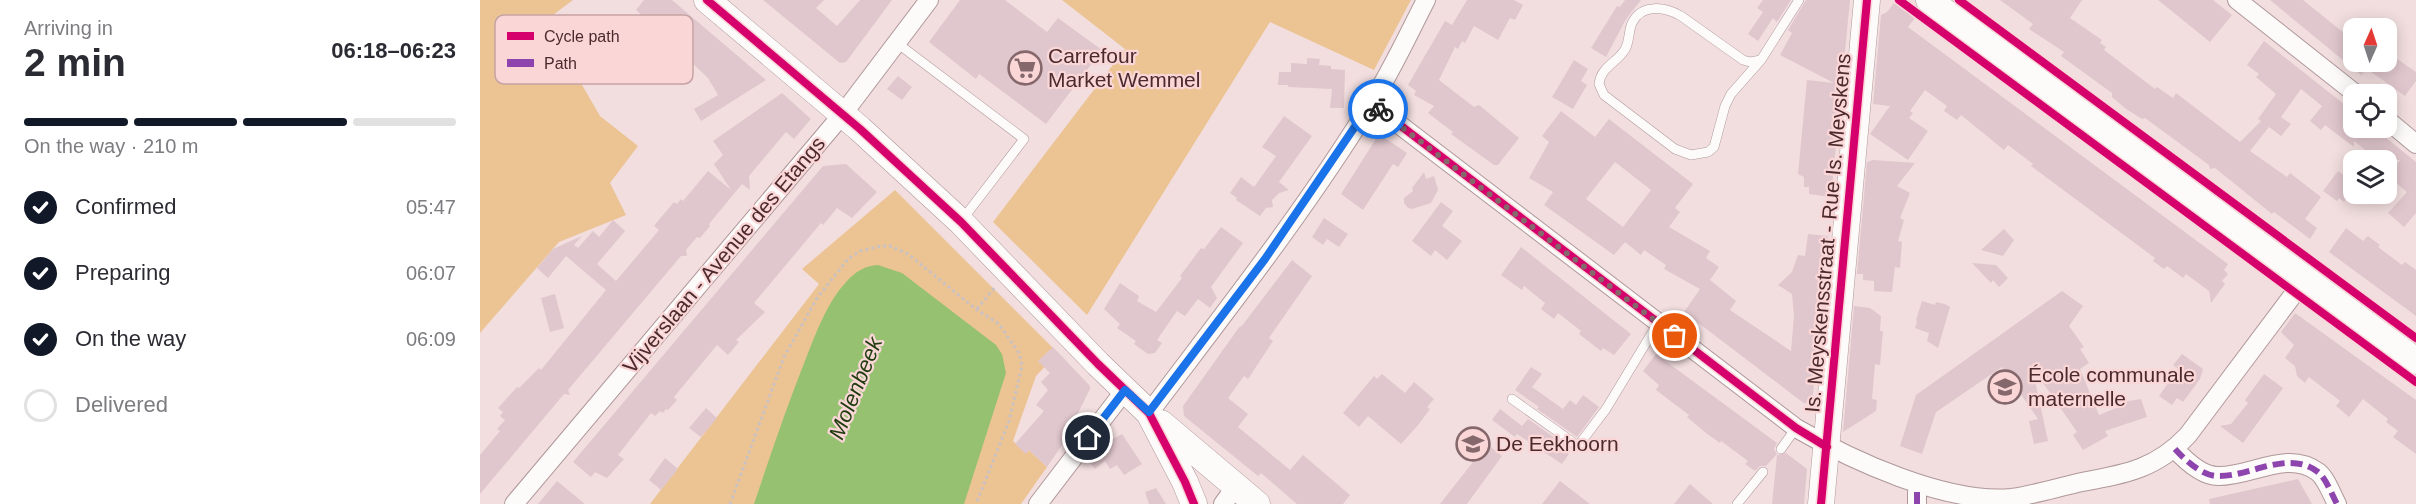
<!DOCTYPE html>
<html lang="en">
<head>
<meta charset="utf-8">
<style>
	:root { --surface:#fff; --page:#f2f2f3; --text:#2b2b33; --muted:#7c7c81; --line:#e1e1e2; --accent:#111827 }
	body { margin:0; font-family:Helvetica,sans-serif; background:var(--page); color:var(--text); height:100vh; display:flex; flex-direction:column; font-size:22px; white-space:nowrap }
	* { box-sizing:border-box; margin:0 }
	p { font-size:20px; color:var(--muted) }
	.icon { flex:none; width:33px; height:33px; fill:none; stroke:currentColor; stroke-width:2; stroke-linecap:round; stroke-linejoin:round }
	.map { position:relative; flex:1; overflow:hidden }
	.drawer { display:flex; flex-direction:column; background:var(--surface); width:480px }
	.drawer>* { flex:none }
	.needle { width:39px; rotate:3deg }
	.controls { position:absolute; left:1863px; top:18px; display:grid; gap:12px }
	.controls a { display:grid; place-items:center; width:54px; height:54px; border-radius:12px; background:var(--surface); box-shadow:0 3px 15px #0003; font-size:30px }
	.pin { position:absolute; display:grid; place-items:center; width:51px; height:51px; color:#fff; margin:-26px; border:3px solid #fff; border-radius:50%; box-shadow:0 2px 6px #0007 }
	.courier { position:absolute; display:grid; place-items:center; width:60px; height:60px; margin:-30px; border:4px solid #1a73e8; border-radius:50%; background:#fff; color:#222; box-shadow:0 2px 8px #0007 }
	.summary em { font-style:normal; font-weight:600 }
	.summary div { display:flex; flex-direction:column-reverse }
	.summary { display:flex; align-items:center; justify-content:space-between; height:102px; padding:0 24px }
	h1 { font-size:39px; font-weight:600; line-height:45px }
	.bar { display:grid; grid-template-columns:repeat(4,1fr); gap:9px 6px; align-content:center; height:72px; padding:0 24px }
	.bar i { height:8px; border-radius:4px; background:var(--line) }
	.bar .selected { background:var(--accent) }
	.bar p { grid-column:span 4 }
	ol { padding:0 24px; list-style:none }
	li { display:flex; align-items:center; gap:18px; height:66px }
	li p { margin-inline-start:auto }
	li .icon { padding:6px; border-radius:50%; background:var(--accent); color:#fff; stroke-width:4 }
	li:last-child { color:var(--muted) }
	li i { width:33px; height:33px; border:3px solid var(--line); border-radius:50% }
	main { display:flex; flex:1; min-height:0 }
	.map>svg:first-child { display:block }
	.green { fill:#ecc494 }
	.water { fill:#95c171 }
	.building { fill:#e0c7cd; fill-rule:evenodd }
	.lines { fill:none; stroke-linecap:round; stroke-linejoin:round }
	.lane-casing { stroke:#af989a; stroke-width:10 }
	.street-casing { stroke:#af989a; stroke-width:20 }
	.secondary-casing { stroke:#af989a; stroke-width:27 }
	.path { stroke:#cbc1c1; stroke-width:3; stroke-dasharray:3 3; stroke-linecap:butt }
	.lane { stroke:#fdfafa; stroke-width:9 }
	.street { stroke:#fdfafa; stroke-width:18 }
	.secondary { stroke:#fdfafa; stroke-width:26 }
	.quiet { stroke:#8e44ad; stroke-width:6; stroke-dasharray:12 6; stroke-linecap:butt }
	.cycleway-casing { stroke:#fad6d7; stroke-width:11 }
	.cycleway { stroke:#d6006c; stroke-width:8 }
	.done { stroke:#85686b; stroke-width:6; stroke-dasharray:0 10.8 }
	.route { stroke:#1a73e8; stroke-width:8 }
	.labels { text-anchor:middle; stroke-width:4.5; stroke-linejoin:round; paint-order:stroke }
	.poi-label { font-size:21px; fill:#4b292c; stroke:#fad6d7; text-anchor:start }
	.street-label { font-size:21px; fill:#4b292c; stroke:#fad6d7 }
	.water-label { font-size:22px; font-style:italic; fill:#1f3c0e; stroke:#fad6d7 }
	.key { fill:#fad6d7; stroke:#c6a2a4; stroke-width:1.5 }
	.key-label { font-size:16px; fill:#4b292c }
</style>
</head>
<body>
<main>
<section class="drawer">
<div class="summary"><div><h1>2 min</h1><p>Arriving in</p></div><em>06:18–06:23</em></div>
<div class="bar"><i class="selected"></i><i class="selected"></i><i class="selected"></i><i></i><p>On the way · 210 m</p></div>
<ol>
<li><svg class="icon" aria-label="check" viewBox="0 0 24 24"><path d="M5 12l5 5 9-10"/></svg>Confirmed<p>05:47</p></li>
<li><svg class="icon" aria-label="check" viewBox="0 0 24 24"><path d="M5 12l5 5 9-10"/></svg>Preparing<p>06:07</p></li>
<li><svg class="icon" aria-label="check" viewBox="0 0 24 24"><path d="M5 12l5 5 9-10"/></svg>On the way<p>06:09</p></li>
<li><i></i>Delivered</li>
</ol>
</section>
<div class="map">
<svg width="1936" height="504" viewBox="0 0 1936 504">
	<rect width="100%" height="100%" fill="#f2dedf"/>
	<path class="green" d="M0 0H93L65 21 120 116 158 146 130 183 146 215 79 242 0 333Z
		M582 0H931L894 70 790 22 607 315 513 222 645 49Z
		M415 190 578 353 556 376 533 441 546 453 549 450 567 467 541 504H170L339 284 322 269Z"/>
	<path class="water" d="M398 265 422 273 516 345 522 354 526 373 484 504H274C291 453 308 403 328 353 338 328 348 301 367 281 376 271 385 266 398 265Z"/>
	<path class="building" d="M164 0H192L286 80 221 121 214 109 238 95 228 78 210 61 208 63 203 58 193 67 184 53 189 47 165 26V18L156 10Z
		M283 0H344L336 8 357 26 380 0H412L366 62 360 63Z
		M480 0H525L567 32 578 18 622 50 566 124 499 74 496 79 449 42Z
		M987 0H1034L1043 5 1035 20 1030 18 1018 40 994 26 985 43 982 41 978 49 975 47 959 80 994 107 999 105 1039 138 1018 165H1014L971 134 973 132 948 113 954 106 934 95 936 91 928 85 965 21 972 25Z
		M1145 0H1161L1146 19 1126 57 1111 48 1137 6 1140 7Z
		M1283 0H1311L1297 22 1293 18 1278 41 1268 34 1283 12 1277 8Z
		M1326 0H1370L1351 197 1329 194V187H1324V177L1318 174 1327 80 1354 83 1300 55 1312 33 1308 30Z
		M1520 0H1602L1590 18 1622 40 1620 43 1626 47 1624 50 1675 89 1677 87 1693 98 1696 93 1760 142 1781 121 1778 119 1796 94 1776 77 1779 74 1767 65 1784 41 1874 112V128H1894L1936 162V213L1924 227 1908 213 1927 192 1907 175 1920 160H1898L1874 141V147L1845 125 1841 130 1830 121 1842 106 1821 89 1801 117 1811 124 1801 136 1789 127 1770 151 1807 177 1810 173 1841 197 1825 219 1837 228 1830 239 1794 212 1792 214 1735 168 1730 169 1729 165 1665 118 1662 119 1646 109 1632 97V93L1581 56 1584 52 1549 29 1553 24Z
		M1678 0H1733L1752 15 1730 42Z
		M1790 0H1823L1874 41V62H1906L1910 54 1936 72V81L1925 96 1887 69 1881 75Z
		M1414 3 1435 18 1428 27 1748 264 1744 270 1748 274 1742 281 1745 284 1731 303 1729 291 1706 274 1703 278 1687 266 1684 269 1673 261 1675 258 1551 166 1553 164 1528 145 1524 150 1481 115 1477 120 1464 111 1467 106 1445 90 1430 111 1433 113 1429 118 1448 131 1428 160 1390 134 1410 106 1393 104 1401 15 1407 12Z
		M827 58 840 59 839 65 851 66V69L865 70 864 108H850L852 89 808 87V85H798L799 72H811V63L827 64Z
		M1094 60 1108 69 1101 81 1107 85 1093 109 1072 97Z
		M418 76 432 87 422 100 407 89Z
		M302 93 331 119 314 139 306 132 269 176 270 190 262 184 229 224 230 226 220 238 217 237 206 250 207 256H201L88 390 90 395 84 394 0 494V455L20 431 17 429 25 420 20 416 23 412 18 408 37 387 39 388 59 368 61 370 126 290 86 256 68 278 57 268 73 249 102 236 94 245 98 248 113 231 119 237 133 220 145 231 117 264 136 281 179 230 174 226 178 221 194 202 197 204 201 199 203 201 228 171 251 190 234 164 243 155 233 141Z
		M1081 111 1115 137 1129 119 1213 184 1195 208 1200 212 1189 227 1230 251 1226 258 1239 267 1230 280 1256 301 1250 310 1311 351 1314 316 1312 294 1298 285 1312 272 1318 255 1325 256 1328 234 1348 236 1333 394 1325 404 1204 312 1220 289 1184 269 1186 265 1164 250 1161 255 1145 242 1134 255 1064 205 1073 192 1049 178 1069 142 1062 136ZM1135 162 1171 190 1143 227 1106 199Z
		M804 116 832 136 799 182 809 190 799 193 792 200 793 207 786 208 780 216 756 200 757 198 750 193 761 177 774 187 796 156 782 147Z
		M899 134 927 153 918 167 913 164 883 210 861 194Z
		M1393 160 1435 163 1417 186 1430 193 1420 218 1424 220 1418 241 1422 242 1420 268 1415 267 1412 292 1394 291V281L1383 280V274H1377L1387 162Z
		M366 164 397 192 372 218 357 208 343 225 341 223 274 303 285 312 256 340 259 342 248 355 237 345 194 397 197 400 188 410 186 409 183 413 180 411 175 416 171 413 138 455 144 459 127 478 115 472 111 477 93 462 343 166Z
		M1858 171 1874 183V190L1864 202 1859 198 1857 201 1843 191Z
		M944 172 946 179 954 176 958 190 951 203 932 209 928 208 924 203V198L933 191 932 188Z
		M961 202 973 211 962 226 982 241 967 260 955 250 951 256 932 241Z
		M844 218 868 234 859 247 847 239 843 245 832 237Z
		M741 227 763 243 731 287 737 298 730 308 718 299 705 316 697 311 677 340 682 343 675 353 668 354 654 344 656 341 637 328 640 324 624 309 640 283 659 296 657 301 676 312 702 278 700 276 721 248 724 249Z
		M1866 228 1883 241 1888 236 1900 245 1898 247 1922 265 1925 262 1936 270V316L1849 252Z
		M1524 229 1534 240 1523 256 1501 250Z
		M1041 247 1151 334 1134 355 1123 348 1121 351 1099 334 1101 331 1078 313 1074 319 1061 309 1065 303 1044 286 1042 290 1021 275Z
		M812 260 832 276 789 338 793 341 768 379 764 376 748 398 768 414 758 427 810 470 823 455 870 495 863 504H817L781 473 778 476 704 416 703 406 760 326 761 327Z
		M1492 263 1516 265 1528 278 1519 287 1513 280 1511 283Z
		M1582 291 1603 306 1589 326 1604 347 1600 349 1609 363 1600 369 1619 415 1641 406 1643 402 1661 399 1667 417 1625 431 1628 436 1603 450 1593 435 1597 432 1552 367 1568 441 1554 444 1549 421 1558 419 1522 367 1456 412 1442 454 1420 446 1436 395Z
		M75 294 84 328 70 332 61 298Z
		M1442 301 1455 305 1456 302 1465 304 1470 307 1458 348 1447 341 1449 333 1435 328 1437 322 1436 320Z
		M1374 306 1390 308 1401 316 1400 331H1403L1400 365 1395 364 1392 399 1397 400 1396 411 1363 432Z
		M1815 313 1936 400V454L1913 437 1918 431 1906 422 1908 419 1883 399 1869 417 1856 406 1860 401 1829 377 1825 383 1817 376 1815 366 1805 358 1814 345 1801 332Z
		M573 347 610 386V389L582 445 567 467 549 450 546 454 535 444 564 411 556 405 568 390 561 382 570 373 558 361Z
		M1176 354 1297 443 1294 449 1297 454 1286 466H1280L1275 471 1265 464 1268 461 1241 441 1240 443 1226 433 1207 417 1209 415 1176 390 1179 385 1163 371Z
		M1702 354 1723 369 1720 379 1703 402 1697 398 1692 405 1679 396 1698 369 1693 365Z
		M1051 367 1062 374 1052 387 1083 409 1090 400 1096 405 1103 395 1119 407 1097 437 1057 409 1059 407 1035 390Z
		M902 374 925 393 934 382 954 399 947 407 950 409 939 424 921 444 888 416 879 427 863 413 894 376 897 379Z
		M1784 374 1803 388 1763 443 1740 426 1751 424 1768 403 1765 400Z
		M226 408 237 418 221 437 209 428Z
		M1020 409 1042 426 1048 419 1089 448 1086 452 1089 454 1082 464 1037 434 1035 437 1012 420Z
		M642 434 662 464 644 475 637 465 630 469 625 461 615 469 607 459 616 451 615 449Z
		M1007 444 1022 456 987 504H960Z
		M1306 453 1327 469 1324 504H1292L1297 455Z
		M185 458 198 469 181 490 169 480Z
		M1818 479 1832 504H1730L1729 499Z
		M77 481 105 504H58Z
		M1080 481 1110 504H1062Z
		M1210 484 1233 504H1194Z
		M676 488 686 504H669L665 492Z"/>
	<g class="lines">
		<defs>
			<path id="lane" d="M417 43 544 139 482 220
				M1281 60 1270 62 1263 60 1201 16C1185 7 1162 3 1152 23 1148 32 1150 43 1144 51 1136 63 1121 67 1119 84L1124 95 1195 149 1211 155 1228 152 1234 147 1245 106 1251 94 1281 60 1319 0
				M1032 399 1098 446 1126 409 1178 323
				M1301 449 1316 428
				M1257 504 1283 472"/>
			<path id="street" d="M1757 0 1876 94
				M891 103 1316 428C1371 460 1466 504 1531 498 1554 495 1579 487 1602 482 1646 474 1676 469 1708 435L1825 279
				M1906 119 1936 144
				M669 413C745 312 824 212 890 105 911 72 928 35 946 0
				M1695 449C1705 460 1722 476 1738 476 1770 477 1808 449 1838 472 1846 478 1852 495 1857 504
				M1437 492V504
				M34 504 362 115 449 0
				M558 504 645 390
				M743 504 751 493 750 480"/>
			<path id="secondary" d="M227 0 380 129 481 222 618 364 669 413 705 482 714 504
				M1449 0 1936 361
				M681 423 777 504
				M1341 504 1387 0"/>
		</defs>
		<use href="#lane" class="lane-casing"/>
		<use href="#street" class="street-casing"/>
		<use href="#secondary" class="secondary-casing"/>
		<path class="path" d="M497 309 516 286
			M250 504 304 357 337 298 368 259 380 251 401 246H410L428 254 497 310 519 324 539 353 542 366 529 421 496 504"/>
		<use href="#lane" class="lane"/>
		<use href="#street" class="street"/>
		<use href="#secondary" class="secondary"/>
		<path class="quiet" d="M1695 449C1705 460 1722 476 1738 476 1770 477 1808 449 1838 472 1846 478 1852 495 1857 504
			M1437 492V504"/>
		<defs>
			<path id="cycleway" d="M227 0 380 129 481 222 618 364 669 413 705 482 714 504
				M1419 0 1936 382
				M1479 0 1936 338
				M891 103 1316 428 1347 447
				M1341 504 1387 0"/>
		</defs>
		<use href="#cycleway" class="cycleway-casing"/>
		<use href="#cycleway" class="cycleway"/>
	</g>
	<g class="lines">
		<path class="done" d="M898 109 1195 336"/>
		<path class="route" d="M608 438 645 390 669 412 785 259 891 103 898 109"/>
	</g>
	<defs>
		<symbol id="supermarket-ring" viewBox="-11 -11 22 22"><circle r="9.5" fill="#fad6d7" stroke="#85686b" stroke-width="1.5"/><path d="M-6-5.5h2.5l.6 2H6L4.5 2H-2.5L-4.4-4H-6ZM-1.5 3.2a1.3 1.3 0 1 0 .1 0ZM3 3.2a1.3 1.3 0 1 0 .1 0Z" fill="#85686b"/></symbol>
		<symbol id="school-ring" viewBox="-11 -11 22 22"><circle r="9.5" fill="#fad6d7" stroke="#85686b" stroke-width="1.5"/><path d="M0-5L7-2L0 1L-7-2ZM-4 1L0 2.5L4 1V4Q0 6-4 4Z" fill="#85686b"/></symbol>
	</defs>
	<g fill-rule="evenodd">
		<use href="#supermarket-ring" x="526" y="49" width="38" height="38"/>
		<use href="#school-ring" x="1506" y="368" width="38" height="38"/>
		<use href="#school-ring" x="974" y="425" width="38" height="38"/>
	</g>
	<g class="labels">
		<g class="poi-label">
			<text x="568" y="63">Carrefour<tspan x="568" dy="24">Market Wemmel</tspan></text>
			<text x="1548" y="382">École communale<tspan x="1548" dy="24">maternelle</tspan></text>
			<text x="1016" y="451">De Eekhoorn</text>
		</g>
		<g class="street-label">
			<text transform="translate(1348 233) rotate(-85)" y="7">Is. Meyskensstraat - Rue Is. Meyskens</text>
			<text transform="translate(244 255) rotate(-50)" y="7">Vijverslaan - Avenue des Etangs</text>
		</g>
		<g class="water-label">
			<text transform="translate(375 388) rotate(-68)" y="8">Molenbeek</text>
		</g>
	</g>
	<rect x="15" y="15" width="198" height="69" rx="9" class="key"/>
	<rect x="27" y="32" width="27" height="8" fill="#d6006c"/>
	<rect x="27" y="59" width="27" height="8" fill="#8e44ad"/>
	<g class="key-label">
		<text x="64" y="42">Cycle path</text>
		<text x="64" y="69">Path</text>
	</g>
</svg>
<div class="controls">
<a><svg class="needle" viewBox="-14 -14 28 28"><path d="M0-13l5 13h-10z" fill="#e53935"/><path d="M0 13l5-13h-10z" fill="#7c7c81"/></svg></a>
<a><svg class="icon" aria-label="locate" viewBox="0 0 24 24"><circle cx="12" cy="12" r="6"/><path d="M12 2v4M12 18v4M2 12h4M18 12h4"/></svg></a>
<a><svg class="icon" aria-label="layers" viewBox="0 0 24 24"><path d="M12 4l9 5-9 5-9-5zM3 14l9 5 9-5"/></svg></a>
</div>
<div class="pin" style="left:1195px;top:336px;background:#ea580c"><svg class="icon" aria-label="bag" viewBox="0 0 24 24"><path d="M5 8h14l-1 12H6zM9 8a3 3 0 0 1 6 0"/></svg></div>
<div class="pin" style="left:608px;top:438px;background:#1f2937"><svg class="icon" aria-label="home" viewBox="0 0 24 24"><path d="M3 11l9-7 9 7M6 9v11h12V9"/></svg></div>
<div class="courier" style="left:898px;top:109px"><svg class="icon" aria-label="bike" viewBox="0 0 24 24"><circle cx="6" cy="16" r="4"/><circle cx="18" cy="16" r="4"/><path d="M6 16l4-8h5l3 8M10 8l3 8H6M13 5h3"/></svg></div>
</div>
</main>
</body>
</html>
